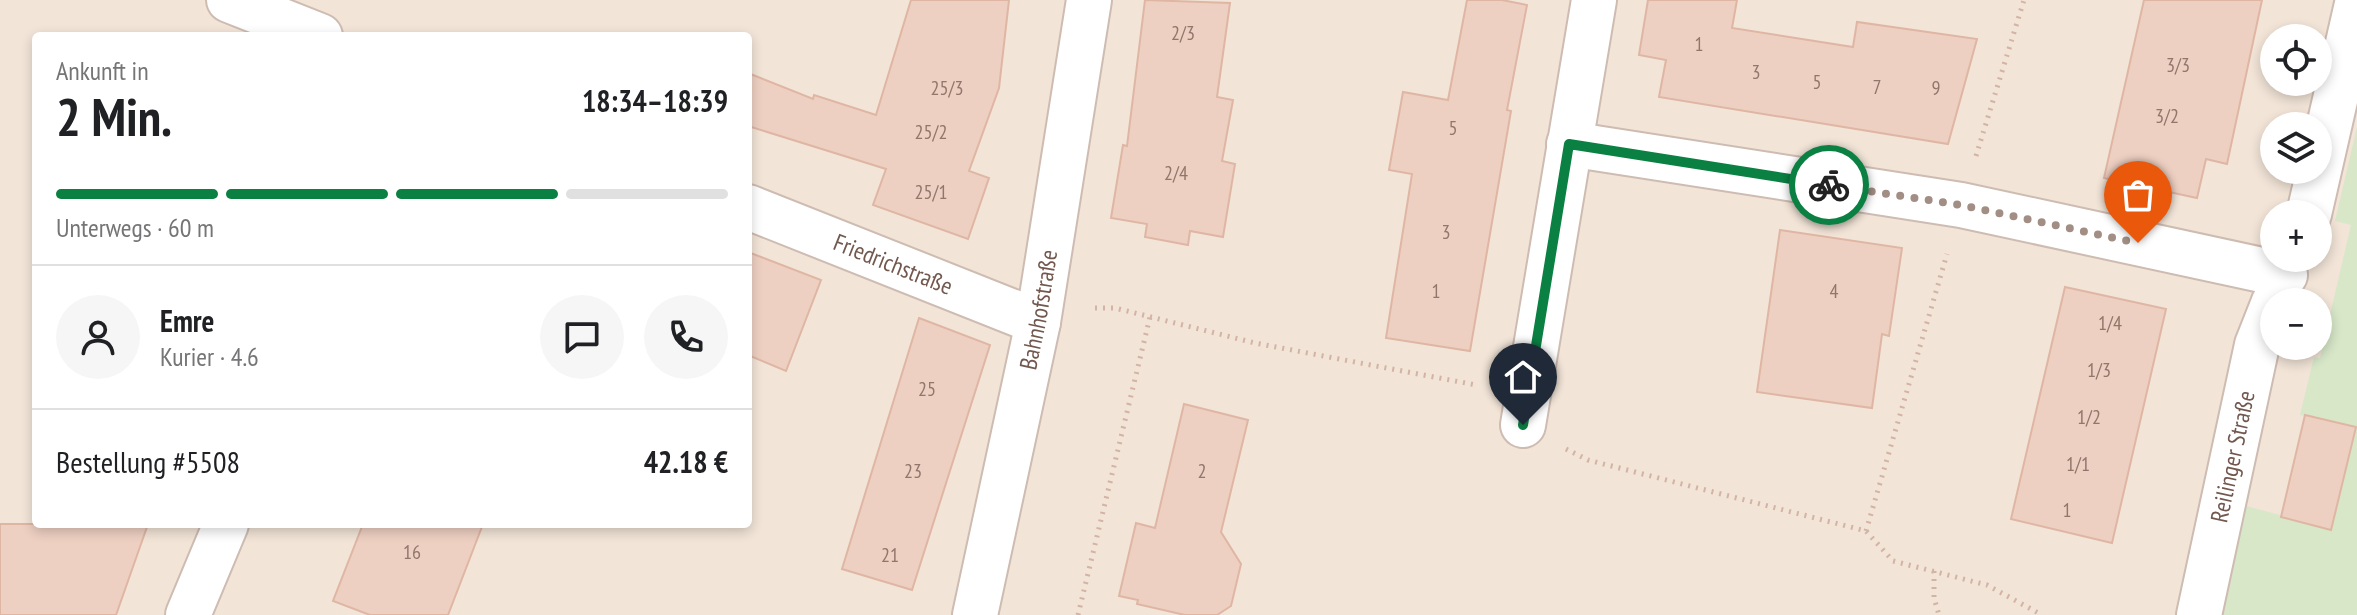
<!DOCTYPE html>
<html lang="de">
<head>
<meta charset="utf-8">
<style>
	:root { --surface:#fff; --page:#f6f6f6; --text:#202124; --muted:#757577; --line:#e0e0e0; --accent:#0b8043 }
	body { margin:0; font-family:"PT Sans Narrow",sans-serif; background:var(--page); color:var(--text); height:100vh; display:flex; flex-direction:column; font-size:30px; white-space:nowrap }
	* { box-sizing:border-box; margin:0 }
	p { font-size:26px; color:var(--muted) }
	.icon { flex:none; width:44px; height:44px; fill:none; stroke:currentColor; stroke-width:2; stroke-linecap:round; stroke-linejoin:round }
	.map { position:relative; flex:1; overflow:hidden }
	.details { position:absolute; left:32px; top:32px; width:720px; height:496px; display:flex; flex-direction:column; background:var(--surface); border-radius:8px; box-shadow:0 4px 12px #0003 }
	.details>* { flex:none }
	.tools { position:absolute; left:2260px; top:24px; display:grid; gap:16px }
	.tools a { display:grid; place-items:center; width:72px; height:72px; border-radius:50%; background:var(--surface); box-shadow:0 4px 12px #0003; font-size:40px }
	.pin { position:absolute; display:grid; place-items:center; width:68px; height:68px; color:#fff; margin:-82px -34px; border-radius:50% 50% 50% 0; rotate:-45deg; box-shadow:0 0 8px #0007 }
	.pin .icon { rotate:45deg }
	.courier { position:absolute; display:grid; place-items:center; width:80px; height:80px; margin:-40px; border:6px solid #0b8043; border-radius:50%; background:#fff; color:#222; box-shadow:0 2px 10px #0007 }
	.headline em { font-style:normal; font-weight:700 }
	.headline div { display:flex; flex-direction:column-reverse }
	.headline { display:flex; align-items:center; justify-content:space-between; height:136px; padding:0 24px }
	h1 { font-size:52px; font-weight:700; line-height:60px }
	.bar { display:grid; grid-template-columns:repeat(4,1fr); gap:12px 8px; align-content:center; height:96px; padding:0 24px }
	.bar i { height:10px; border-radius:6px; background:var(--line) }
	.bar .selected { background:var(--accent) }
	.bar p { grid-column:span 4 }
	.line { display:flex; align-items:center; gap:20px; padding:0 24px; border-top:2px solid var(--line) }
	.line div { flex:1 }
	.round { display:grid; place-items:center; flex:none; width:84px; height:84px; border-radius:42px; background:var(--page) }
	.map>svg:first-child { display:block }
	.residential { fill:#f2e4d7; fill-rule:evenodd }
	.green { fill:#d7e7c8 }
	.building { fill:#eed0c2; stroke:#dfb6a4; stroke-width:2 }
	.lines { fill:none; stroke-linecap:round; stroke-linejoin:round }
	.street-casing { stroke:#cebcb2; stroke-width:48 }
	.path { stroke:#d3b3a5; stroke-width:5; stroke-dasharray:2 6; stroke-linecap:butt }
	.street { stroke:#fff; stroke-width:44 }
	.done { stroke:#a28e84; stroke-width:8; stroke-dasharray:0 14.4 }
	.route { stroke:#0b8043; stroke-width:10 }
	.labels { text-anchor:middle; stroke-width:6; stroke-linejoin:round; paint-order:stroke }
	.number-label { font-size:20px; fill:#91766b }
	.street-label { font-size:24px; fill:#72584e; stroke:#fdf6ee }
</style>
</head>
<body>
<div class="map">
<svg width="2357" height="615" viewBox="0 0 2357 615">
	<rect width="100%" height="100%" fill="#fbf2e8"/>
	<path class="residential" d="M0 0H2357L2356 427 2331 530 2263 615H0ZM36 36H748V524H36ZM2274 38H2318V82H2274ZM2274 126H2318V170H2274ZM2274 214H2318V258H2274ZM2274 302H2318V346H2274Z"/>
	<path class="green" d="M2357 127V615H2222L2246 506 2331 529 2356 428 2300 415 2314 357 2320 358 2351 225 2335 221Z"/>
	<path class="building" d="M911 0H1009L999 88 969 171 989 178 968 239 873 205 886 169 748 126V73L813 99 814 95 876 115Z
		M1145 0 1230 3 1217 97 1233 100 1222 161 1235 164 1223 237 1190 231 1188 245 1145 237 1147 224 1111 218 1123 145 1127 146Z
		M1467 0H1502L1527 5 1507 110 1511 111 1470 351 1386 338 1412 174 1389 170 1403 92 1448 100Z
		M1648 0H1737L1732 28 1853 47 1857 22 1977 39 1948 144 1659 97 1666 60 1639 55Z
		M2144 0H2262L2227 164 2206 159 2197 198 2104 178Z
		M1780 230 1902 248 1889 336 1882 334 1872 408 1757 392Z
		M748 252 821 280 786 371 748 355Z
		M2065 287 2166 309 2112 543 2011 519Z
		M919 318 990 345 912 590 842 569Z
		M1184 404 1248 420 1221 532 1241 564 1231 606 1217 615H1185L1137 604 1138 600 1119 596 1136 523 1155 528Z
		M2305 415 2356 427 2331 530 2281 517Z
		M0 524H148L116 615H0Z
		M363 524H483L448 615H370L333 601Z"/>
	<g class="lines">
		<defs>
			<g id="street">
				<path d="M229 0 320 36"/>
				<path d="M1569 144 1961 205 2285 275"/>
				<path id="s1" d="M748 207 1038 322"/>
				<path d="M2309 214 2357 4"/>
				<path d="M1523 425 1594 0"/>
				<path d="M188 615 226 524"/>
				<path id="s2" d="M975 615 1038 322 1089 0"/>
				<path id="s3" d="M2199 615 2257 345 2274 302"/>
			</g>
		</defs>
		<use href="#street" class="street-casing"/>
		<path class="path" d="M1976 156 2024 0
			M1095 308H1115L1255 343 1476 385
			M1566 449 1588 460 1866 531 1893 561 1987 585 2042 615
			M1866 531 1947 254
			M1934 571V598L1939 615
			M1078 615 1150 317"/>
		<use href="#street" class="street"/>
	</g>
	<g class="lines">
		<path class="done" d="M1829 185 1961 205 2138 243"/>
		<path class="route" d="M1523 425 1569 144 1829 185"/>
	</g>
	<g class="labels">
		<g class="number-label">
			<text x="1183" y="40">2/3</text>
			<text x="1699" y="51">1</text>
			<text x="2178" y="72">3/3</text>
			<text x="1756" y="79">3</text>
			<text x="1817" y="89">5</text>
			<text x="1877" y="94">7</text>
			<text x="947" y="95">25/3</text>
			<text x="1936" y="95">9</text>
			<text x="2167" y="123">3/2</text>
			<text x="1453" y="135">5</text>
			<text x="931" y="139">25/2</text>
			<text x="1176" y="180">2/4</text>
			<text x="931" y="199">25/1</text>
			<text x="1446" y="239">3</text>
			<text x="1436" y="298">1</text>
			<text x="1834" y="298">4</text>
			<text x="2110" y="330">1/4</text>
			<text x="2099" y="377">1/3</text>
			<text x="927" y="396">25</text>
			<text x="2089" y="424">1/2</text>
			<text x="2078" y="471">1/1</text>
			<text x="913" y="478">23</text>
			<text x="1202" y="478">2</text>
			<text x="2067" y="517">1</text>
			<text x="412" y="559">16</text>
			<text x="890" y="562">21</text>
		</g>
		<g class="street-label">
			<text dy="8" stroke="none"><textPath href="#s1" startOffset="156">Friedrichstraße</textPath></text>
			<text dy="8" stroke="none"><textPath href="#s2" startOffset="312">Bahnhofstraße</textPath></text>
			<text dy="8" stroke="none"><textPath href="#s3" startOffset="162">Reilinger Straße</textPath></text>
		</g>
	</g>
</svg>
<div class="tools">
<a><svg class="icon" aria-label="locate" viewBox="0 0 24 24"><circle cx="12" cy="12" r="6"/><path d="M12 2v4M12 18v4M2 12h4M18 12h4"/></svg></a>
<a><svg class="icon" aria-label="layers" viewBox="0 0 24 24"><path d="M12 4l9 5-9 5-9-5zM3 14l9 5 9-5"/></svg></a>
<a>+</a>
<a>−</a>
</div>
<div class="pin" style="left:2138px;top:243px;background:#ea580c"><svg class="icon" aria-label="bag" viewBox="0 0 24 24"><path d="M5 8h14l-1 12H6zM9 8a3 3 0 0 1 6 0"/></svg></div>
<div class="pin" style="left:1523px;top:425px;background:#1f2937"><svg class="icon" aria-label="home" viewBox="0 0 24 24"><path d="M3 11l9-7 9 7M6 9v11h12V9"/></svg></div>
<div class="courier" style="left:1829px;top:185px"><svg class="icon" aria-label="bike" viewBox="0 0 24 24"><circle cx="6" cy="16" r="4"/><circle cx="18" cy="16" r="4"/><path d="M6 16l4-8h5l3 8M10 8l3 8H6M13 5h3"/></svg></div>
<section class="details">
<div class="headline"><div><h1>2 Min.</h1><p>Ankunft in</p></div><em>18:34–18:39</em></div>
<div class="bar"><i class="selected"></i><i class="selected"></i><i class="selected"></i><i></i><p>Unterwegs · 60 m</p></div>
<div class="line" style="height:144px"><a class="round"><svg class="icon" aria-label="person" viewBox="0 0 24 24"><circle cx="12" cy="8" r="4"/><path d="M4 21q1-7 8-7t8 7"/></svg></a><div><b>Emre</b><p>Kurier · 4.6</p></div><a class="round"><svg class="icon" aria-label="chat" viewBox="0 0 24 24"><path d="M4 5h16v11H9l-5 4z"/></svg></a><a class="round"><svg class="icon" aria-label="phone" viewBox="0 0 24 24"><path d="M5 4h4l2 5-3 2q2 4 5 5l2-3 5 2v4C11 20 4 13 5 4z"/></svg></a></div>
<div class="line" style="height:104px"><div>Bestellung #5508</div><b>42.18 €</b></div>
</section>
</div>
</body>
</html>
